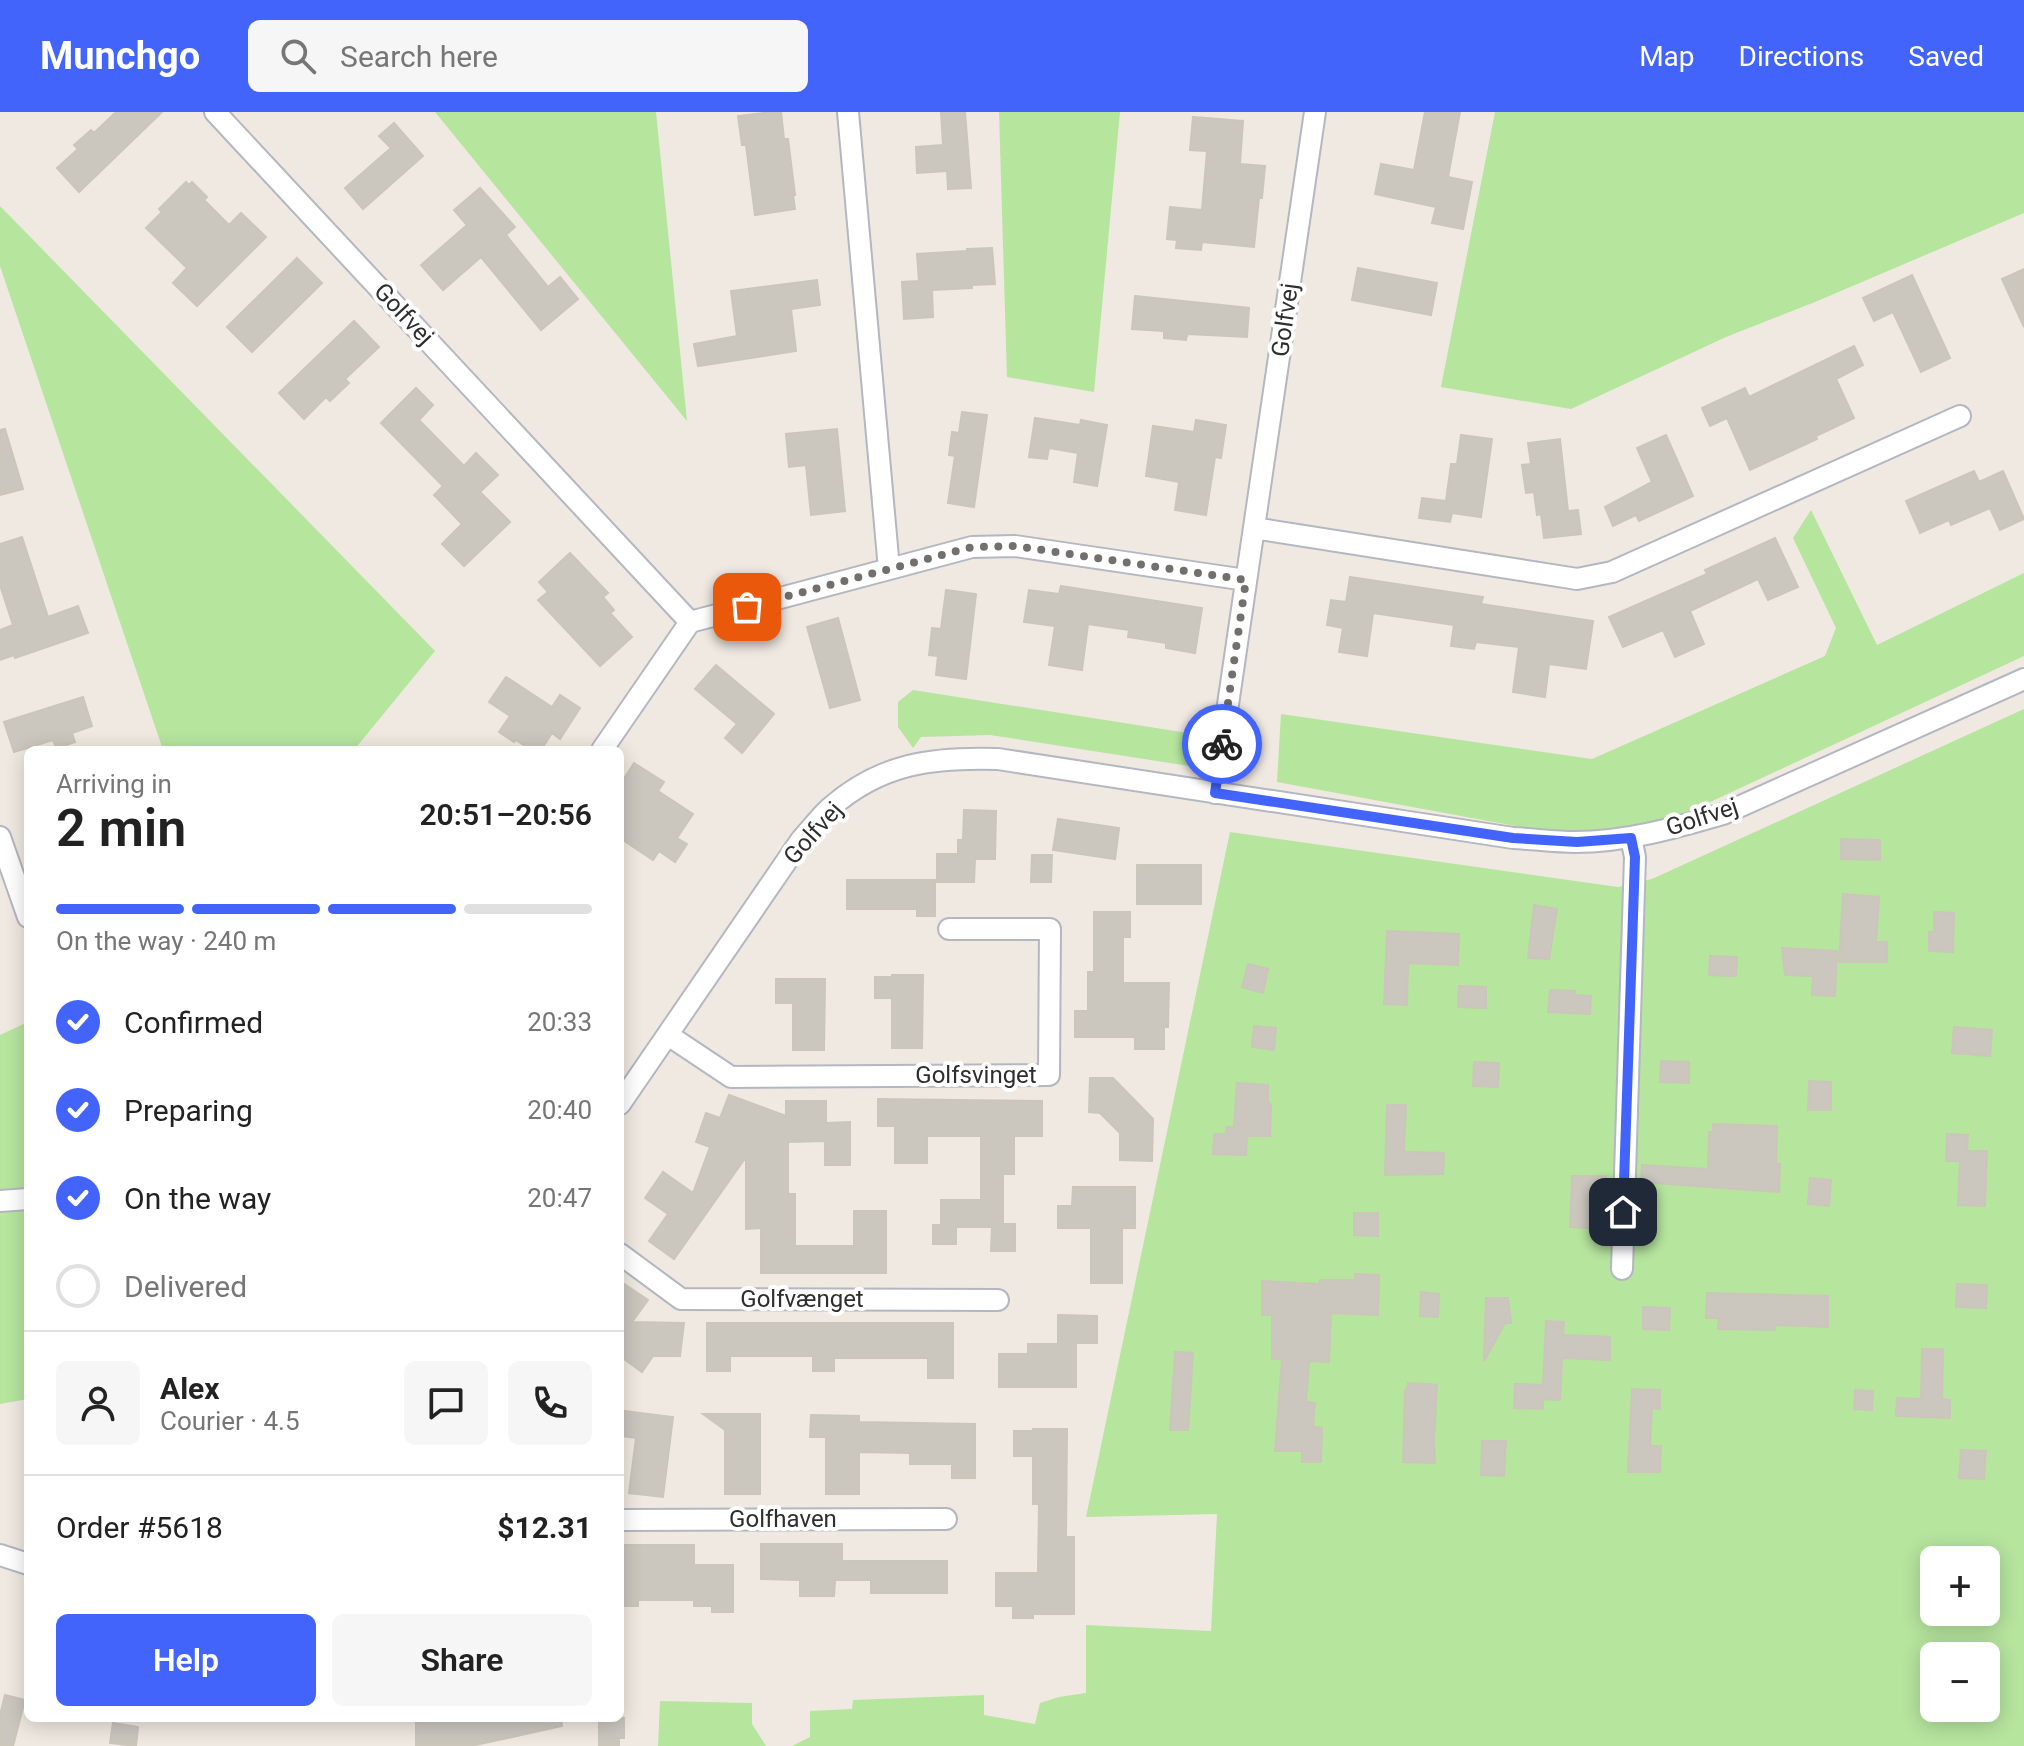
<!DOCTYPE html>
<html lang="en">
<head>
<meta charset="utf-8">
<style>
	:root { --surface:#fff; --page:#f6f6f6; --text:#222; --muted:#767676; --line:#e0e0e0; --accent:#4264fb }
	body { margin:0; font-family:Roboto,sans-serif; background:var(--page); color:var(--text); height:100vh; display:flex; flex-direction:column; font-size:30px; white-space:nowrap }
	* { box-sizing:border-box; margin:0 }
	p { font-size:26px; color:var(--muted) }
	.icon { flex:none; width:44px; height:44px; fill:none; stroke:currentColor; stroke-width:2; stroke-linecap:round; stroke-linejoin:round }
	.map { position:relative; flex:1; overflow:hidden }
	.details { position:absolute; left:24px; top:634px; width:600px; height:976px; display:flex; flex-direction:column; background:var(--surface); border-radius:12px; box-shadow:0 4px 20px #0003 }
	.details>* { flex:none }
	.tools { position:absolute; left:1920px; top:1434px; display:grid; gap:16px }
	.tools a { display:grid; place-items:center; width:80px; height:80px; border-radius:12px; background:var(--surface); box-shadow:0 4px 20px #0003; font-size:40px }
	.pin { position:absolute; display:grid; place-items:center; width:68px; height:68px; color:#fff; margin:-34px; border-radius:16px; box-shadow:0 4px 12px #0006 }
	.courier { position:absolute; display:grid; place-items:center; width:80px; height:80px; margin:-40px; border:6px solid #4264fb; border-radius:50%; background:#fff; color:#222; box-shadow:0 2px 10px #0007 }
	.head em { font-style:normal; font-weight:600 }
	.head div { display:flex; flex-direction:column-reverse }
	.head { display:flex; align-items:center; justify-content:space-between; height:136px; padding:0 32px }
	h1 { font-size:52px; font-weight:600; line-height:60px }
	.bar { display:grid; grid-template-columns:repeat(4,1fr); gap:12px 8px; align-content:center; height:96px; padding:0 32px }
	.bar i { height:10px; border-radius:6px; background:var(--line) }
	.bar .selected { background:var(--accent) }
	.bar p { grid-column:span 4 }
	.line { display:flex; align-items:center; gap:20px; padding:0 32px; border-top:2px solid var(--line) }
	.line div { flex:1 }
	.round { display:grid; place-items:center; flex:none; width:84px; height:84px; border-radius:12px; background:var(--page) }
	ol { padding:0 32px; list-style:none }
	li { display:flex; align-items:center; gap:24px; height:88px }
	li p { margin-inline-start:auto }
	li .icon { padding:8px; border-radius:50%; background:var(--accent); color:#fff; stroke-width:4 }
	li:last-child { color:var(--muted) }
	li i { width:44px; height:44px; border:4px solid var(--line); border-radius:50% }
	.action { display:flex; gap:16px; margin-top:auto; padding:16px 32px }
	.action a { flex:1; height:92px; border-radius:12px; background:var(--accent); color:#fff; font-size:32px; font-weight:600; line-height:92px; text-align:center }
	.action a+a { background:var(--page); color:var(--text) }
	header { display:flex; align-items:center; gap:48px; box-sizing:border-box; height:112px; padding:0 40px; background:var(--accent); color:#fff }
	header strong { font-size:38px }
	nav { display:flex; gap:44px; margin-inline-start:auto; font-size:28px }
	.search { width:560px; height:72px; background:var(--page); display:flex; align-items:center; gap:20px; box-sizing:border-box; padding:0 28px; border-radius:12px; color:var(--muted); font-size:30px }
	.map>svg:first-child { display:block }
	.green { fill:#b6e59e; fill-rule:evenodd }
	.building { fill:#cbc7bf; stroke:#cbc5ba; stroke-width:2 }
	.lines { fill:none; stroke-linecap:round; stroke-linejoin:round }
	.minor-casing { stroke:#b4b7c1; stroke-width:24 }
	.minor { stroke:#fff; stroke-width:20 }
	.done { stroke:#726f6d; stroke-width:8; stroke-dasharray:0 14.4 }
	.route { stroke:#4264fb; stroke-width:10 }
	.labels { text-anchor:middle; stroke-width:8; stroke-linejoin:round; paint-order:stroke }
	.street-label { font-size:24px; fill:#2e2e2e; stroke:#fff }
</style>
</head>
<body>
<header>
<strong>Munchgo</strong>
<div class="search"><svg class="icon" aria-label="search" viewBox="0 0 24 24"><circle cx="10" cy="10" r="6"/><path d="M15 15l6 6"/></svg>Search here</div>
<nav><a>Map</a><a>Directions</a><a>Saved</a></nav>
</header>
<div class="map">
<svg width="2024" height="1634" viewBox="0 0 2024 1634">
	<rect width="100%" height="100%" fill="#efe9e1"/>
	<path class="green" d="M435 0H656L687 309Z
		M999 0H1120L1094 280 1007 265Z
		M1495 0H2024V101L1815 190 1726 225 1571 297 1441 275Z
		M0 94 435 539 354 638H163L0 154Z
		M1811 398 1877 533 2024 461V544L1678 705 1616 721 1564 723 1277 670 1281 602 1592 647 1825 544 1836 516 1793 426Z
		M913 578 1207 624 1189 654 990 623 921 625 913 636 898 615V590Z
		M2024 597V1634H792L810 1625V1599L852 1597 853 1588 984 1583V1603L1035 1612 1040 1591 1059 1585 1086 1581V1513L1211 1519 1217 1402 1086 1405 1230 720 1618 775 1652 767ZM1934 1448H1986V1500H1934ZM1934 1544H1986V1596H1934Z
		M28 910V1287L0 1292V923Z
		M660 1589 752 1591V1612L766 1634H658Z"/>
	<path class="building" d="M116 0H162L79 80 57 56 78 37 74 33 91 18 94 21Z
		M772 0H781L784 27H788L795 83H793L795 97 755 103 746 33H742L738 4Z
		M941 0H965L971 76 948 77 947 59 917 61 916 35 943 33Z
		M1425 0H1460L1448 65 1472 70 1463 117 1432 111 1436 95 1375 82 1381 52 1414 58Z
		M1193 5 1243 9 1240 52 1265 54 1262 86H1259L1254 135 1202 130 1201 138 1176 136 1177 128 1167 127 1170 95 1202 98 1207 39 1190 38Z
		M394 11 423 44 363 97 345 76 391 36 379 24Z
		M186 70 189 73 192 70 207 85 204 88 229 113 241 101 266 125 197 194 173 171 187 156 146 116 162 100 159 97Z
		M480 76 515 115 506 123 548 175 560 165 578 187 541 218 481 145 443 178 421 153 467 113 454 98Z
		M992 136 995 172 972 173V176L932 178 933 205 904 207 902 170 919 169 917 142 967 139V137Z
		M297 146 322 171 252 240 227 215Z
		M1358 156 1437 171 1431 203 1352 188Z
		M2024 157V215L2002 167Z
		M1912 163 1950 246 1921 260 1893 200 1874 209 1863 186Z
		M817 168 820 193 791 197 796 239 698 254 694 232 737 224 731 179Z
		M1135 184 1249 196 1247 225 1187 222 1186 228 1164 226V219L1132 217Z
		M354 209 379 235 345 267 349 271 330 289 326 285 304 307 279 281Z
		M1854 234 1863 253 1836 267 1854 306 1816 324 1817 327 1750 358 1727 306 1710 314 1702 296 1745 276 1749 285Z
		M416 276 433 293 419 308 464 354 476 341 498 363 480 380 510 410 464 454 442 432 462 412 434 383 443 374 381 311Z
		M962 300 987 303 974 395 948 391 955 344 949 343 952 320 959 321Z
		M1035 306 1080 313 1081 308 1107 313 1097 374 1074 370 1078 341 1049 336 1047 347 1029 345Z
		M1196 308 1226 313 1221 346 1215 345 1206 403 1175 398 1179 370 1146 364 1153 314 1194 320Z
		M5 317 23 377 0 383V318Z
		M837 317 845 399 811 403 806 353 789 355 786 322Z
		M1461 323 1492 327 1481 405 1452 401 1450 410 1419 406 1422 386 1446 389 1451 352H1457Z
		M1666 323 1693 384 1639 409 1636 403 1613 414 1605 395 1652 370 1637 336Z
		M1560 327 1568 399 1578 398 1581 422 1544 426 1541 402 1537 403 1534 380 1526 381 1522 353 1531 352 1528 331Z
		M1974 359 1979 370 2003 359 2024 407 2000 418 1990 396 1951 413 1949 408 1920 421 1906 389Z
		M22 425 48 505 78 494 88 521 15 546 14 543 0 548V518L13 513 0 473V432Z
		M1775 426 1798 475 1768 488 1758 467 1690 499 1704 532 1675 545 1663 518 1623 535 1609 505 1707 462 1705 458Z
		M570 441 608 481 603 485 614 498 610 501 632 525 600 554 538 488 548 480 539 470Z
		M1350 465 1483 485 1481 492 1593 509 1586 557 1549 552 1545 585 1513 580 1519 535 1476 530 1474 537 1451 534 1454 513 1373 501 1367 544 1339 540 1343 516 1327 513 1331 488 1346 490Z
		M1061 474 1202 496 1195 541 1166 536V531L1128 525 1129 518 1088 512 1082 558 1049 553 1055 514 1024 510 1029 478 1059 482Z
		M946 478 976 482 966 567 936 563 938 544 929 543 932 516 941 517Z
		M838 506 860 588 830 596 807 515Z
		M716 553 774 602 742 641 725 626 737 612 695 577Z
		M506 565 552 595 560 583 580 596 560 627 552 621 541 638H531L516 628 514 630 499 620 510 604 489 590Z
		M83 585 92 614 72 621 75 630 56 636 53 628 14 640 4 610Z
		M634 651 664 670 658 679 693 702 677 726 687 732 675 750 659 739 653 748 620 726V673Z
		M964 698 996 699 995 747H975L974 770H937V742H958V728H963Z
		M1058 707 1119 716 1115 747 1053 738Z
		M1841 727 1880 728V748L1841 747Z
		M1032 743H1052L1051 770H1031Z
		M1137 753H1201V792H1137Z
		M847 768H935V804H917V797H847Z
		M1843 782 1879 785 1876 830H1887V850H1839Z
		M1534 793 1557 797 1549 847 1528 846Z
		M1094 800H1130V825H1123V871H1169L1168 915H1164V937H1135V925H1075V899H1088V860H1094Z
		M1934 800 1954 801 1953 840 1929 839V820H1934Z
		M1387 819 1459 822 1458 853 1408 851 1407 893 1384 892Z
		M1782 836 1837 839 1835 884 1812 883 1813 864 1785 863Z
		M1710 844 1737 845 1736 864 1709 863Z
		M1248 852 1268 857 1263 881 1242 875Z
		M892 863H923L922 936H892V886H875V865H892Z
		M776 867H825L824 938H793V891H776Z
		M1459 874 1486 875V896L1458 895Z
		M1550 878 1575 879V883L1591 884 1590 902 1548 900Z
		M1254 914 1276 916 1274 938 1252 935Z
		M1954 915 1992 918 1990 944 1952 941Z
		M1661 949 1689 950V971L1660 970Z
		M1474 950 1499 951 1498 975 1473 974Z
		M1090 966H1113L1153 1007 1152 1049 1120 1048V1021L1100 1001 1089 1000Z
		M1809 969 1831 970V998H1808Z
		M1237 971 1268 973V990L1271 993 1270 1024H1247L1246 1043 1213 1042 1214 1022H1226L1227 1015H1234Z
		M729 983 786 1004V989H826V1011L850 1010V1053H825V1029L788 1030V1082H795V1134H854V1099H886V1161H761V1116L746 1117V1045L674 1147 649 1129 668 1102 645 1086 663 1060 693 1081 710 1035 696 1030 706 1001 720 1006Z
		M878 987 1042 989V1024H1014V1062H1003V1112H1015V1139H991L992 1115H956V1132H933V1113H941V1088H981V1024H927V1051H895V1014H878Z
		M1387 993H1406L1404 1040 1444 1041 1443 1062 1385 1063Z
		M1713 1012 1777 1014 1776 1052H1780L1779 1080 1641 1070 1642 1053 1708 1057 1709 1020H1713Z
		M1947 1022 1968 1023 1967 1039H1987L1985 1094 1958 1093 1960 1049H1946Z
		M1572 1064H1606L1604 1117 1570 1115Z
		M1810 1066 1831 1068 1829 1094 1808 1092Z
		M1073 1075H1135V1116H1122V1171H1091V1116H1058V1094H1072Z
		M1354 1101H1378V1124L1354 1123Z
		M1355 1162 1379 1163 1378 1203 1331 1201 1329 1250 1309 1249 1306 1290 1315 1291 1313 1315 1322 1316 1321 1350H1302V1339H1275L1282 1247H1272V1203H1262V1169L1320 1172V1168H1355Z
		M620 1169 648 1188 632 1210 684 1211 680 1244H653L642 1260 620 1244Z
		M1957 1172 1987 1173 1986 1196 1956 1195Z
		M1421 1180 1439 1182 1438 1205 1420 1204Z
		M1707 1181 1828 1184V1215L1775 1213V1218L1718 1217 1719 1206H1706Z
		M1486 1186H1508L1511 1211H1505L1484 1249Z
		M1643 1195 1670 1196 1669 1218 1643 1217Z
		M1058 1203 1097 1204V1231H1076V1275H999V1242H1028V1232H1058Z
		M1546 1209 1564 1210 1563 1223 1610 1225V1248L1562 1246 1560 1288 1543 1287V1297L1514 1296 1515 1272 1543 1273Z
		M707 1211H953V1266H928V1246H834V1259H813V1244H730V1259H707Z
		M1922 1237H1943L1942 1287 1950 1288V1306L1896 1304 1897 1286 1921 1287Z
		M1175 1240 1193 1241 1188 1318H1170Z
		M1408 1271 1437 1273 1434 1328 1435 1351 1403 1350 1405 1278H1407Z
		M1632 1277 1660 1278V1297L1652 1296 1650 1334H1661L1660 1360H1628Z
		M1855 1278 1873 1279 1872 1298 1854 1297Z
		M624 1299 673 1305 663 1385 629 1381 636 1326 621 1324Z
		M703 1302H760V1382H725V1318Z
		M811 1303 859 1304V1310L975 1312V1366H952V1352H910V1341L859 1340V1382H826V1325H810Z
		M1033 1317H1067L1066 1425H1074V1502H1033V1506H1013V1494H996V1461H1038L1039 1392H1033V1344H1014V1319H1033Z
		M1482 1329H1506L1504 1364 1481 1363Z
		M1961 1338 1986 1339 1984 1367 1959 1366Z
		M761 1432H842V1449H947V1481H871V1468H835L834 1484H800V1468L761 1467Z
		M620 1433H694V1453H733V1500H712V1494H694V1488H638V1494H620Z
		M5 1583 25 1588 13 1634H0V1603Z
		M416 1606H561L562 1614 471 1634H416Z
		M599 1606H624V1626H619V1634H599Z
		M113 1611 138 1615 136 1634 110 1631Z"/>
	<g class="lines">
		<defs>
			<path id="minor" d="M215 0 690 510
				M848 0 889 457
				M1254 416 1577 467 1612 460 1960 304
				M602 638 690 510 972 435 1015 434 1246 468
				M1215 681 1315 0
				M0 725 28 805
				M668 923 731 965 1049 963 1050 817H949
				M620 992 801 728C811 717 820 705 830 696 881 651 933 645 998 647L1513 726C1534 727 1555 730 1575 730 1626 730 1675 716 1723 702L2024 567
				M0 1089 28 1087
				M620 1142 681 1187 998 1188
				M1622 1157 1635 745 1631 726
				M620 1408 946 1407
				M0 1443 28 1452"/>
		</defs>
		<use href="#minor" class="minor-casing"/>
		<use href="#minor" class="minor"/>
	</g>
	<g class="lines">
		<path class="done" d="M747 495 972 435 1015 434 1246 468 1222 632"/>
		<path class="route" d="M1222 632 1215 681 1513 726 1577 730 1631 726 1635 745 1623 1100"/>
	</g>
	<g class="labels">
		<g class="street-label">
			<text transform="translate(404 202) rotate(47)" y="8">Golfvej</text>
			<text transform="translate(1285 208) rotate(-82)" y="8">Golfvej</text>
			<text transform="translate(1702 705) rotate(-18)" y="8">Golfvej</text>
			<text transform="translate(813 721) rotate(-48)" y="8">Golfvej</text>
			<text x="976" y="971">Golfsvinget</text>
			<text x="802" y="1195">Golfvænget</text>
			<text x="783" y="1415">Golfhaven</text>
		</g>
	</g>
</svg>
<div class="tools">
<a>+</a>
<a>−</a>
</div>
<div class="pin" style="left:747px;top:495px;background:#ea580c"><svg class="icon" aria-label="bag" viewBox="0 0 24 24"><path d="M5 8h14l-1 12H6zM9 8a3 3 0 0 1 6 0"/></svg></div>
<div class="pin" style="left:1623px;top:1100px;background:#1f2937"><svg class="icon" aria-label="home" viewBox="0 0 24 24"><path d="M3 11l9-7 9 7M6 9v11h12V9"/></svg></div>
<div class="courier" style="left:1222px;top:632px"><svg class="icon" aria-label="bike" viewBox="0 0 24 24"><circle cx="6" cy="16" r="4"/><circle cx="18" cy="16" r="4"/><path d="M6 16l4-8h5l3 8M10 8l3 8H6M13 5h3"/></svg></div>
<section class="details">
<div class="head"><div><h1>2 min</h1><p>Arriving in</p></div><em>20:51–20:56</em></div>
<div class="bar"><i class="selected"></i><i class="selected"></i><i class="selected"></i><i></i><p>On the way · 240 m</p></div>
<ol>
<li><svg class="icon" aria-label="check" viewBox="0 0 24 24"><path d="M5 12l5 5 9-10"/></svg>Confirmed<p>20:33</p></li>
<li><svg class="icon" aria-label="check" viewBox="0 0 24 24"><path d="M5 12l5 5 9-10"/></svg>Preparing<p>20:40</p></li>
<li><svg class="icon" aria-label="check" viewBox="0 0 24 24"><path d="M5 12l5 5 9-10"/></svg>On the way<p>20:47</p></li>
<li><i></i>Delivered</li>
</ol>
<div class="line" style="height:144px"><a class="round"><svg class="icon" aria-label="person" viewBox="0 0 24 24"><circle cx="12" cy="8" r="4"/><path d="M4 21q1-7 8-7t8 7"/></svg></a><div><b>Alex</b><p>Courier · 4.5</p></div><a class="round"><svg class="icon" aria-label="chat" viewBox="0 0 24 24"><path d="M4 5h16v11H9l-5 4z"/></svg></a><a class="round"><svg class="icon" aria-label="phone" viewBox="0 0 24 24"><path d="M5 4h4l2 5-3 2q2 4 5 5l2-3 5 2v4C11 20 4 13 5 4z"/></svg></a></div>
<div class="line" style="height:104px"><div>Order #5618</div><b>$12.31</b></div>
<div class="action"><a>Help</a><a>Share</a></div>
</section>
</div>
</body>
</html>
